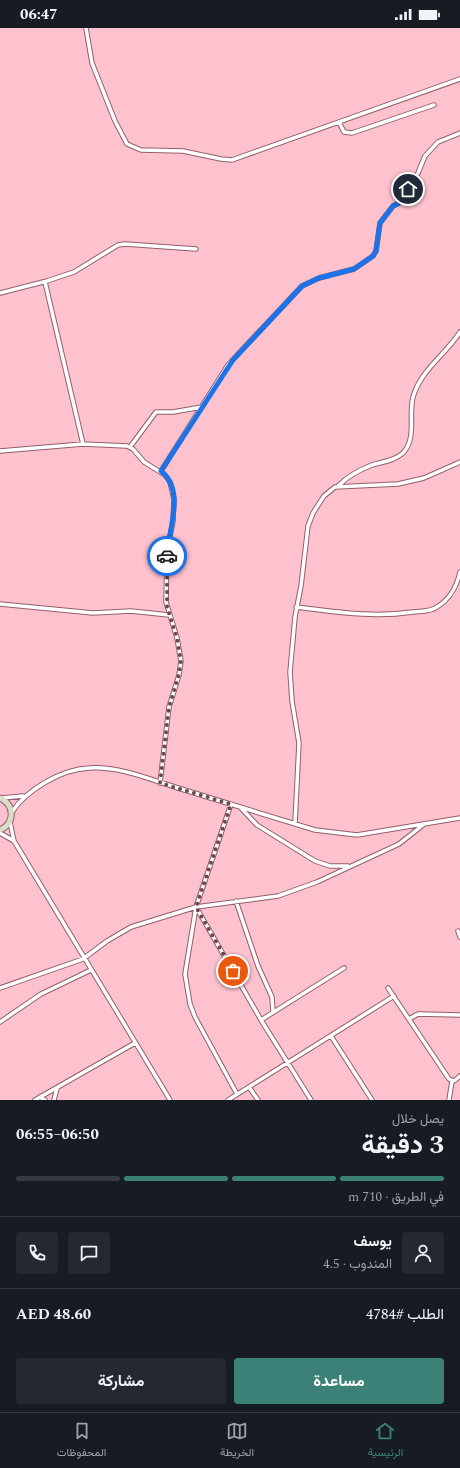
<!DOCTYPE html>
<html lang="ar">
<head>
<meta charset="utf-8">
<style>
	:root { --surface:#171b24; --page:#242831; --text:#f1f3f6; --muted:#9ea1a6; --line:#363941; --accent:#3b8177 }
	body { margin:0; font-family:Spectral,Vazirmatn,serif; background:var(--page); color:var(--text); direction:rtl; height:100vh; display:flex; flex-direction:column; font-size:15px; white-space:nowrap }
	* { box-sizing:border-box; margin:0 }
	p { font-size:13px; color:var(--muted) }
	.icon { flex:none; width:22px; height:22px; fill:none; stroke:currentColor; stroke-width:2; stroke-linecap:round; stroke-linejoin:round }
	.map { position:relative; height:1072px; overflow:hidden; direction:ltr }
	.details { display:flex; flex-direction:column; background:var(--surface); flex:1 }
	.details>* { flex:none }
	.pin { position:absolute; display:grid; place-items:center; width:34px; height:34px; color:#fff; margin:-17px; border:2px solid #fff; border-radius:50%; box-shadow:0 1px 4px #0007 }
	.courier { position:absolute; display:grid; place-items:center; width:40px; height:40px; margin:-20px; border:3px solid #1a73e8; border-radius:50%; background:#fff; color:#222; box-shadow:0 1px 5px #0007 }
	.head em { font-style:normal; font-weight:700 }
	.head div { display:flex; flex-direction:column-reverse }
	.head { display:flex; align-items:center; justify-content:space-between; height:68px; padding:0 16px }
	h1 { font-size:26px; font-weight:700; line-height:30px }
	.bar { display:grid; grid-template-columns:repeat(4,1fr); gap:6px 4px; align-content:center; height:48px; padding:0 16px }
	.bar i { height:5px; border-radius:3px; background:var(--line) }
	.bar .current { background:var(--accent) }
	.bar p { grid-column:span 4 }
	.line { display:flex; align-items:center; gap:10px; padding:0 16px; border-top:1px solid var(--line) }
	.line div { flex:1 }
	.round { display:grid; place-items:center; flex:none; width:42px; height:42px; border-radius:4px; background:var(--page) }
	.cta { display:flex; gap:8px; margin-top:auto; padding:8px 16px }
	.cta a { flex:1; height:46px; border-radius:4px; background:var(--accent); color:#fff; font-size:16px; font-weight:700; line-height:46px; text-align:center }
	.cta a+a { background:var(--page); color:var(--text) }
	.status { display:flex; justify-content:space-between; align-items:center; height:28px; padding:0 20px; background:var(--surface); direction:ltr }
	.status svg { height:11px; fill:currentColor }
	.menu { display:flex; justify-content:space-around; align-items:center; height:56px; border-top:1px solid var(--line); background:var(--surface); font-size:11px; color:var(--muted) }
	.menu a { display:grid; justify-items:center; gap:2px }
	.menu .current { color:var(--accent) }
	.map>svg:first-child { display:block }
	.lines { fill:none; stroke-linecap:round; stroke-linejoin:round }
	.street-casing { stroke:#935e6b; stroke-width:5.5 }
	.secondary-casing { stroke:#935e6b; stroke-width:7 }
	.street { stroke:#fff; stroke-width:3.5 }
	.secondary { stroke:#d7dec5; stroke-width:5 }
	.done { stroke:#694850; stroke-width:4; stroke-dasharray:0 7.2 }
	.route { stroke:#1a73e8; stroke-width:5 }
</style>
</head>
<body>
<div class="status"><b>06:47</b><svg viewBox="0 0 49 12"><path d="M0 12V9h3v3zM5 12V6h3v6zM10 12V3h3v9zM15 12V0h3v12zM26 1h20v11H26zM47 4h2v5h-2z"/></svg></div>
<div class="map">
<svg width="460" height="1072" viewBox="0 0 460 1072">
	<rect width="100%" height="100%" fill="#fec2cf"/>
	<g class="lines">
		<defs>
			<path id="street" d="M86 0 92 35 115 93 127 116 141 122 183 123 221 131 232 132 460 51
				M339 94 344 104 352 105 434 77
				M45 254 83 416
				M0 265 47 253 74 244 118 217 125 216 196 221
				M130 419 156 384H173L202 379
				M0 423 83 416 127 418 133 421 144 434 165 447 170 454 174 471 173 493 167 524 166 574 177 610 181 633 179 647 169 679 160 755
				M161 443 228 337 238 326 302 258 319 250 354 241 373 228 376 223 380 195 393 178 402 173 418 145 425 128 438 114 460 105
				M338 458C347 449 359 442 372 437 382 434 394 433 403 425 418 409 407 384 414 366 423 340 446 326 460 304
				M0 576 93 585 131 583 169 587
				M296 579C338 584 372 590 413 584 421 583 430 584 437 579 450 571 457 558 460 544
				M2 770 23 768
				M231 776 196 879 185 946 190 976 195 989 237 1066
				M241 780 257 797 315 833 330 838H348
				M12 784C26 762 62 741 89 740 119 738 149 751 178 760 223 774 269 788 315 802L357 807 460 790
				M10 794 14 813 170 1072
				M295 796 299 715 292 673 290 644 295 589 301 558 308 498 313 485 324 468 335 459 398 456 424 450 460 434
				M0 805 14 813
				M236 873 258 938 272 969 273 984
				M196 879 261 992 311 1072
				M458 903 460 909
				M0 960 83 931 107 913 131 899 196 879 278 868 317 854 399 816 423 797
				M388 960 449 1051 454 1053 460 1048
				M409 991 418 986 460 987
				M261 992 344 940
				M0 994 41 966 91 942
				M331 1008 372 1072
				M249 1059 258 1072
				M40 1069 45 1072
				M35 1072 135 1015
				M54 1072 57 1060
				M228 1072 394 968
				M449 1072 452 1053"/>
			<path id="secondary" d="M0 770C15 777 15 795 0 802"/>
		</defs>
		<use href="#street" class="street-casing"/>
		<use href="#secondary" class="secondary-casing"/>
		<use href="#street" class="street"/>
		<use href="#secondary" class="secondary"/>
	</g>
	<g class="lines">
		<path class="done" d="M167 528V579L177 610 181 633 179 646 169 679 160 755 231 776 196 879 233 943"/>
		<path class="route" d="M167 528C168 502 186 463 161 443L233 332 302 258 319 250 354 241 373 228 376 223 380 195 393 178 402 174 408 161"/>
	</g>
</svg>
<div class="pin" style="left:233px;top:943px;background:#ea580c"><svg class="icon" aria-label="bag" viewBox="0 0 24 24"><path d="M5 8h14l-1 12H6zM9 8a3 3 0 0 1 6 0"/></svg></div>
<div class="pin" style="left:408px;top:161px;background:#1f2937"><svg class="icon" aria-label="home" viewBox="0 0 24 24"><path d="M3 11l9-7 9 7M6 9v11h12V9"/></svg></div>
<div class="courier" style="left:167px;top:528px"><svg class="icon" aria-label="car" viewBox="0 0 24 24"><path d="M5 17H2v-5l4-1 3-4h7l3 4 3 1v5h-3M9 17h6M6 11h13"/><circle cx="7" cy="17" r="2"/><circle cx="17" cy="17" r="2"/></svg></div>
</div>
<section class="details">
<div class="head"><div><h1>3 دقيقة</h1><p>يصل خلال</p></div><em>06:50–06:55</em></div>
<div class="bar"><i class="current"></i><i class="current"></i><i class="current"></i><i></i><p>في الطريق · 710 m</p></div>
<div class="line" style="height:72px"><a class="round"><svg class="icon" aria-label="person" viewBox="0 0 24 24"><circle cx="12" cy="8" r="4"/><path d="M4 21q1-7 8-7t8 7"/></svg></a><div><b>يوسف</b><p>المندوب · 4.5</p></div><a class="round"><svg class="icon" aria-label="chat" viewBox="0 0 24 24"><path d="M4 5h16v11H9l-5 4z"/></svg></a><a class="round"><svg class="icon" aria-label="phone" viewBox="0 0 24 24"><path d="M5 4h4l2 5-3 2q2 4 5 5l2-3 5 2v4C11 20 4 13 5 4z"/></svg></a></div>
<div class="line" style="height:52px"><div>الطلب #4784</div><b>AED 48.60</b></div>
<div class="cta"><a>مساعدة</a><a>مشاركة</a></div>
</section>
<nav class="menu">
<a class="current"><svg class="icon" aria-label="home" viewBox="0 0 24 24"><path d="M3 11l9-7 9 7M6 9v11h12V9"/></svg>الرئيسية</a>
<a><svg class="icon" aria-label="map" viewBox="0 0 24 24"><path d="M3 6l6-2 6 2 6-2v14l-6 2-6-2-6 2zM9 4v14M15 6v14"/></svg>الخريطة</a>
<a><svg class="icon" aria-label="saved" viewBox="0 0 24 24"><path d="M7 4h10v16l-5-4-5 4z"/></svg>المحفوظات</a>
</nav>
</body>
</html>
